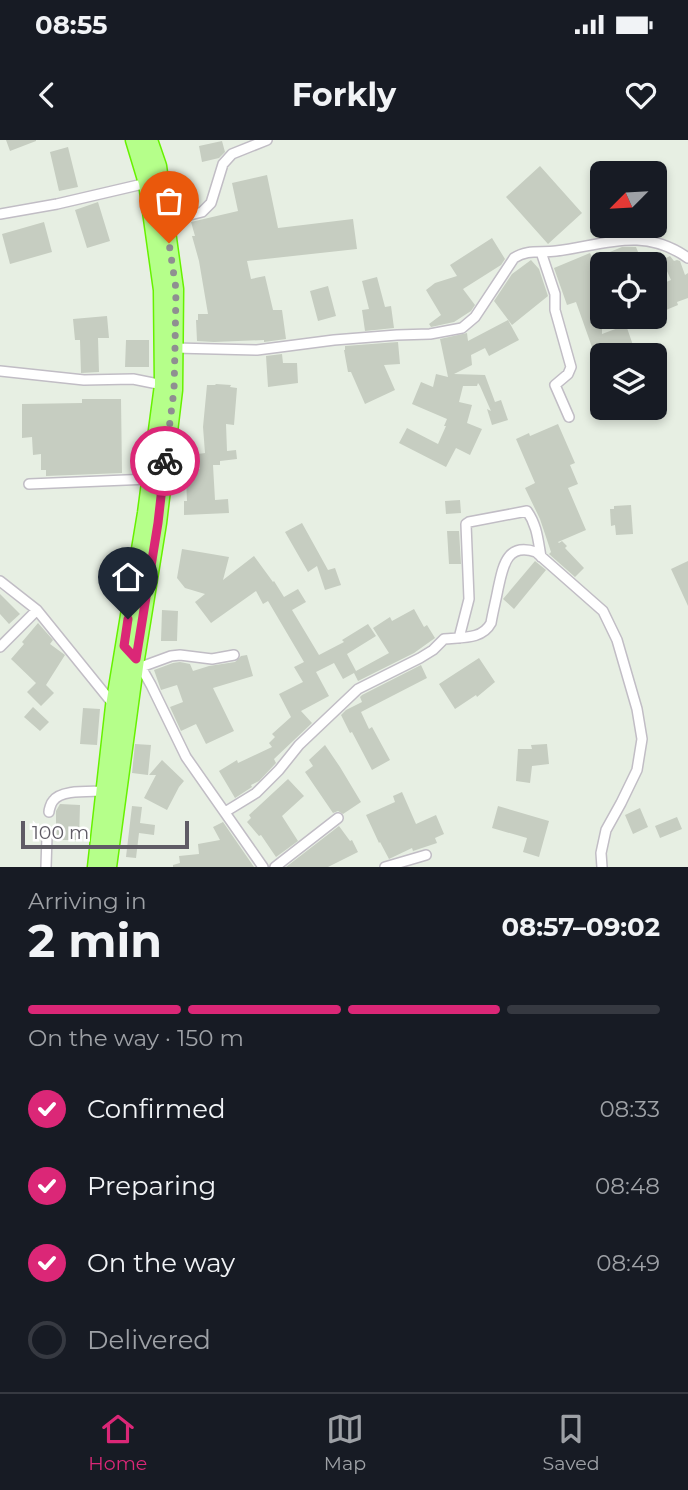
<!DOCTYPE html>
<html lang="en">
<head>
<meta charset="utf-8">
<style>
	:root { --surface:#171b24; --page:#242831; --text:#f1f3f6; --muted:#9ea1a6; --line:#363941; --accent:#db2777 }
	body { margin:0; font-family:Montserrat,sans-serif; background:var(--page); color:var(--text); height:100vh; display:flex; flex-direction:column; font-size:26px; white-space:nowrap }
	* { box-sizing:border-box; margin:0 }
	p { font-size:23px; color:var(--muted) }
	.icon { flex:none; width:38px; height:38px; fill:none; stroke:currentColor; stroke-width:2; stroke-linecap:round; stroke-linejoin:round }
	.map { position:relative; height:727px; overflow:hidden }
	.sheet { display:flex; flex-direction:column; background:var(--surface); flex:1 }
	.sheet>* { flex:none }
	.needle { width:46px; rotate:246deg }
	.buttons { position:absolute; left:590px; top:21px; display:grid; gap:14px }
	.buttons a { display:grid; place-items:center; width:77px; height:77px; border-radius:10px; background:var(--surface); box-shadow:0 4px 10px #0003; font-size:35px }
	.scale { position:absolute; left:21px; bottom:18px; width:168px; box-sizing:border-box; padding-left:7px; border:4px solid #5f5b65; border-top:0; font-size:19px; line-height:24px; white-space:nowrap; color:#5f5b65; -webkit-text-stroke:5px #fff; paint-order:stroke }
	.pin { position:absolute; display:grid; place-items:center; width:60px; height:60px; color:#fff; margin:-72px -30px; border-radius:50% 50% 50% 0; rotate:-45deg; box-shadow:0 0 7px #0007 }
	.pin .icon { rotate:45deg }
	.courier { position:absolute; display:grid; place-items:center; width:70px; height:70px; margin:-35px; border:5px solid #db2777; border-radius:50%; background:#fff; color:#222; box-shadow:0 2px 9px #0007 }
	.headline em { font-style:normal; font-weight:700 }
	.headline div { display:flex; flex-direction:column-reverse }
	.headline { display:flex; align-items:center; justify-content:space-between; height:119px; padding:0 28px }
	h1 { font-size:46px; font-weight:700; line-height:52px }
	.bar { display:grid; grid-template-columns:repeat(4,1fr); gap:10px 7px; align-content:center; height:84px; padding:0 28px }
	.bar i { height:9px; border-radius:5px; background:var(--line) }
	.bar .current { background:var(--accent) }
	.bar p { grid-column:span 4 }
	ol { padding:0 28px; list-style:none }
	li { display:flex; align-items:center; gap:21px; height:77px }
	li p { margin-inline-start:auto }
	li .icon { padding:7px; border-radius:50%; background:var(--accent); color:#fff; stroke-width:4 }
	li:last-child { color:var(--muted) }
	li i { width:38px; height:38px; border:4px solid var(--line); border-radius:50% }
	.status { display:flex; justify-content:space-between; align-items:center; height:49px; padding:0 35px; background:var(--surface); direction:ltr }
	.status svg { height:19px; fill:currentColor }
	header { display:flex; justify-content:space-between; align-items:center; height:91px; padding:0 28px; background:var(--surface); font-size:32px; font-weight:700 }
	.menu { display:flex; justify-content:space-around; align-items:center; height:98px; border-top:2px solid var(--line); background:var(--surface); font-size:19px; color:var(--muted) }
	.menu a { display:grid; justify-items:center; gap:4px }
	.menu .current { color:var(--accent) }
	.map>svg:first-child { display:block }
	.building { fill:#c6cdc1 }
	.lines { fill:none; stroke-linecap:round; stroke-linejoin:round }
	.street-casing { stroke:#c1bdc5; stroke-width:12 }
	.highway-casing { stroke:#67f200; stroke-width:19 }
	.street { stroke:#fff; stroke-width:9 }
	.highway { stroke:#b5ff8a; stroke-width:16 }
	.done { stroke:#8f8f91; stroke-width:7; stroke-dasharray:0 12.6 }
	.route { stroke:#db2777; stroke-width:9 }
</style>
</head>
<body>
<div class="status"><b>08:55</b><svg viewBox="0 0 49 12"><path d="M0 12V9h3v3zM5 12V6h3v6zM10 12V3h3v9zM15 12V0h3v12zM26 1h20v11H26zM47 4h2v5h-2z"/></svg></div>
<header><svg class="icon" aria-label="back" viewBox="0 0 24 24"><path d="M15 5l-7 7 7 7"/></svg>Forkly<svg class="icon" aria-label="heart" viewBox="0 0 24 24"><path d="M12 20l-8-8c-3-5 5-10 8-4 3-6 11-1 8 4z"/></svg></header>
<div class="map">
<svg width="688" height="727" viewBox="0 0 688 727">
	<rect width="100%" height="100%" fill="#e7efe3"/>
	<path class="building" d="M6 0H36V1L10 11Z
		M222 1 225 12 219 18 202 22 199 6Z
		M68 7 78 47 59 51 50 12Z
		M540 26 582 73 548 104 506 57Z
		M267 35 278 88 353 79 357 109 247 121 251 139 265 136 273 170H282L286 199 264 202V200L214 202 197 201 196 180H198V174H208L199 121 192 96H195L191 82 238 71 232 43Z
		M98 62 110 101 87 108 75 70Z
		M44 82 52 112 10 124 2 94Z
		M492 98 505 119 501 125 463 149 475 165 471 171 454 182 431 187 429 184 441 175 426 150 435 143 457 136 450 125Z
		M622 107H636L643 124H602V194L626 185 635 211 623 215H605L603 206 593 210 576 162 567 165 554 128 590 113 592 117 600 114V116Z
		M670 116 674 121 677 120 680 121 685 135 688 133V158L677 162 678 165 654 175V147L671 140 662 120Z
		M531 120 539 129 548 156 512 185 494 161 512 134Z
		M377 137 385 167 391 166 394 188 365 191 362 170 369 169 362 141Z
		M328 146 336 176 318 181 310 151Z
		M107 176 109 198H98L99 232 81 233 80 200H75L73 179Z
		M508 180 519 200 489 216 485 208 471 215 472 225 454 234 485 235 495 262 501 260 508 280 492 285 487 269 491 271 480 246 478 243 477 246H463L459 262 472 265 467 283 482 289 470 315 456 308 446 327 399 303 407 288 438 304 446 286H444L447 279 412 264 421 242 433 247 436 234 448 237 440 199 467 193 468 201Z
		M126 200H149V227H125Z
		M398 202 400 224 384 225 395 250 365 264 351 232H348L344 210H345V206Z
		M282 214 283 223H297L298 243 268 247 266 216Z
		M216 244 231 245 230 247 237 248 234 285 226 284 227 311 236 310 237 319 220 321V325H213L215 360 228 359 229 373 184 375V361H187L186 337H189V330L200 329 198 314 205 313 203 287 207 245H215Z
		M82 259H121L122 333 46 336V330H41V314L33 315 32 297 22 298V264L82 263Z
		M558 284 575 323 570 325 578 344 568 348 586 390 558 402 559 403 562 401 567 406 565 408 584 428 575 437 549 414 551 412 540 379 525 348 535 343 516 299 529 293 530 296Z
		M460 360 461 373 446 374 445 361Z
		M631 365 633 394 616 395 615 385 611 386 610 369H614V366Z
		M302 383 328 430 335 428 341 445 325 450 317 426 308 432 285 392Z
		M447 391H459L461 424H449Z
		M182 409 229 417 223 440 254 416 273 442 274 441 284 457 298 449 306 462 292 470 319 515 344 502 342 500 368 484 376 496 347 514 356 531 389 513 373 488 390 477 392 481 414 469 424 487 427 485 435 498 414 513 358 541 354 533 343 539 334 523 316 532 329 556 301 571 312 583 274 619 276 623 259 641 251 645 252 647 235 658 219 631 237 620 238 623 272 607 269 603 275 597 272 594 291 577 279 554 303 542 294 527 304 522 268 461 263 464 256 451 211 483 195 462 205 454 185 448 177 438Z
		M535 421 546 430 514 469 503 459Z
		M688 421V466L671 429Z
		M0 454 20 474 9 484 0 474Z
		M162 470 178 471 177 501H161Z
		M38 483 53 500 50 504 65 515 46 545 54 553 41 566 27 552 36 543 11 519 24 504 22 502Z
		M247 515 253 536 213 548 234 591 206 604 196 584 181 591 170 567 183 562 177 545 161 550 154 530 173 523 180 522 190 524 193 531 209 526 235 522 241 516Z
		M479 518 495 542 477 557 476 555 455 569 439 544Z
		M421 525 427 538 361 572 369 589 372 587 390 620 372 630 352 592 350 593 341 575 346 570 362 562 360 557 362 555Z
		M33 567 49 582 40 591 24 577Z
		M83 568 100 569 97 605 80 604Z
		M135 604 151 605 148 635 132 633Z
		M547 604 549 624 532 626 530 643 516 641 518 609H532L531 605Z
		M325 605 340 627 361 662 343 674 338 671 333 673 305 632 313 626 309 620Z
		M162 620 184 641 179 647 167 670 144 658 156 635H149Z
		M288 639 304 656 282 676 298 701 276 717 261 695 259 696 247 682 251 678 249 675Z
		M402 652 416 684 436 675 444 694 435 698 437 703 413 711 412 708 389 719 380 702 379 703 366 675 395 662 393 656Z
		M60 664 80 665 79 700H56V671Z
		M132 666 142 667 140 683 155 685 154 695 139 693 136 718 126 717Z
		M498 666 549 681 539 717 523 712 527 698 492 688Z
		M640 668 648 687 633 694 625 675Z
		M677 677 682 689 660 698 655 686Z
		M223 682 254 727H173V725L180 723 179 716 199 714 198 704 220 700 213 687Z
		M339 686 350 701 352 700 358 712 328 727H286Z"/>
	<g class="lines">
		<defs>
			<path id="street" d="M0 74 57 64 147 43
				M166 81 202 72 211 63 223 24 232 14 267 0
				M541 112 555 154V170L571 227 568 234 555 245 569 277
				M175 208 257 210 334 200 397 195 430 194 462 188 475 177 514 118C527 109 541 113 556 111 604 105 643 86 688 118
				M0 231 84 240 133 239 163 245
				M29 344 150 339
				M0 441 37 470 113 564
				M459 498 469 459 466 384 469 382 527 371C537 385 538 400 541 417
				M0 507 37 470
				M137 520 151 545 186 617 263 727
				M141 527 171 516 180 515 212 519 234 515
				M49 672C49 670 51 663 53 661 61 649 91 652 104 651
				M225 672 256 653 279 630 299 605 358 549 420 518 433 510 444 499C461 497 482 500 491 483 493 471 496 460 498 449 503 427 506 402 536 412L603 471 617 500 637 569 642 599 637 630 621 663 606 690 601 713 602 727
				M46 727 47 696
				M275 727 338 678
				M385 727 426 715"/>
			<path id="highway" d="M96 727 114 566 146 373 163 245 162 150 147 43 134 0
				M108 727 136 519 158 383 174 250 175 149 158 26 149 0"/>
		</defs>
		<use href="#street" class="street-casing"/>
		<use href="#highway" class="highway-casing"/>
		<use href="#street" class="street"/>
		<use href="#highway" class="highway"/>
	</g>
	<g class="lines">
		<path class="done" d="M165 321 174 250 175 208 176 149 169 103"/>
		<path class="route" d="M128 479 124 506 136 519 158 383 165 321"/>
	</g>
</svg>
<div class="buttons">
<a><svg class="needle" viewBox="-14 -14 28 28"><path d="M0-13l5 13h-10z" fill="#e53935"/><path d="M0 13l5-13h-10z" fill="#9ea1a6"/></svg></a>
<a><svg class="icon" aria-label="locate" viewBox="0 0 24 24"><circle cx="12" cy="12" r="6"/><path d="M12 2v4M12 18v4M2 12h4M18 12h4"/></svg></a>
<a><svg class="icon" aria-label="layers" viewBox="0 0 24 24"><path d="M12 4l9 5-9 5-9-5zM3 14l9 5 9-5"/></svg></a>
</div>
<div class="scale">100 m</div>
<div class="pin" style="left:169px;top:103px;background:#ea580c"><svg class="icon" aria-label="bag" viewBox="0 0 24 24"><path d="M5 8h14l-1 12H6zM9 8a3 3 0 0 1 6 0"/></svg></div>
<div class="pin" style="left:128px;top:479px;background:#1f2937"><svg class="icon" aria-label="home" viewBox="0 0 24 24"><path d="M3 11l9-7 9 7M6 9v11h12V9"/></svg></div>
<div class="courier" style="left:165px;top:321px"><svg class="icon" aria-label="bike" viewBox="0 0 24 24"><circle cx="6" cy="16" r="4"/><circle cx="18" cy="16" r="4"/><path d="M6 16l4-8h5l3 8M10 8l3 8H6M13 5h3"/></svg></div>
</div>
<section class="sheet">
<div class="headline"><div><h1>2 min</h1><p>Arriving in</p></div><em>08:57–09:02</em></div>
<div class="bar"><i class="current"></i><i class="current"></i><i class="current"></i><i></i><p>On the way · 150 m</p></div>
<ol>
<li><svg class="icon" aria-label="check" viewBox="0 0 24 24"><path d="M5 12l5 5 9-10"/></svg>Confirmed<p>08:33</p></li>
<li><svg class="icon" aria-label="check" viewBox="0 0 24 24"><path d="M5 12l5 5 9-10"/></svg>Preparing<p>08:48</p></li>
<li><svg class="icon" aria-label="check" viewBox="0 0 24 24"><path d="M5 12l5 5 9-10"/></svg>On the way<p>08:49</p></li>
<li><i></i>Delivered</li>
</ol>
</section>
<nav class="menu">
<a class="current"><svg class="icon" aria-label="home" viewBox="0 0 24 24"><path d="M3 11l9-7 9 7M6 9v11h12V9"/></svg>Home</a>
<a><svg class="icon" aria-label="map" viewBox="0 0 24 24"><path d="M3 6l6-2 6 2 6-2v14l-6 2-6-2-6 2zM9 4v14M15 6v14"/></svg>Map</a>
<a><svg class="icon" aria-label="saved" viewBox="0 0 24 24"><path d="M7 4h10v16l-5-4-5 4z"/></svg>Saved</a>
</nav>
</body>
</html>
